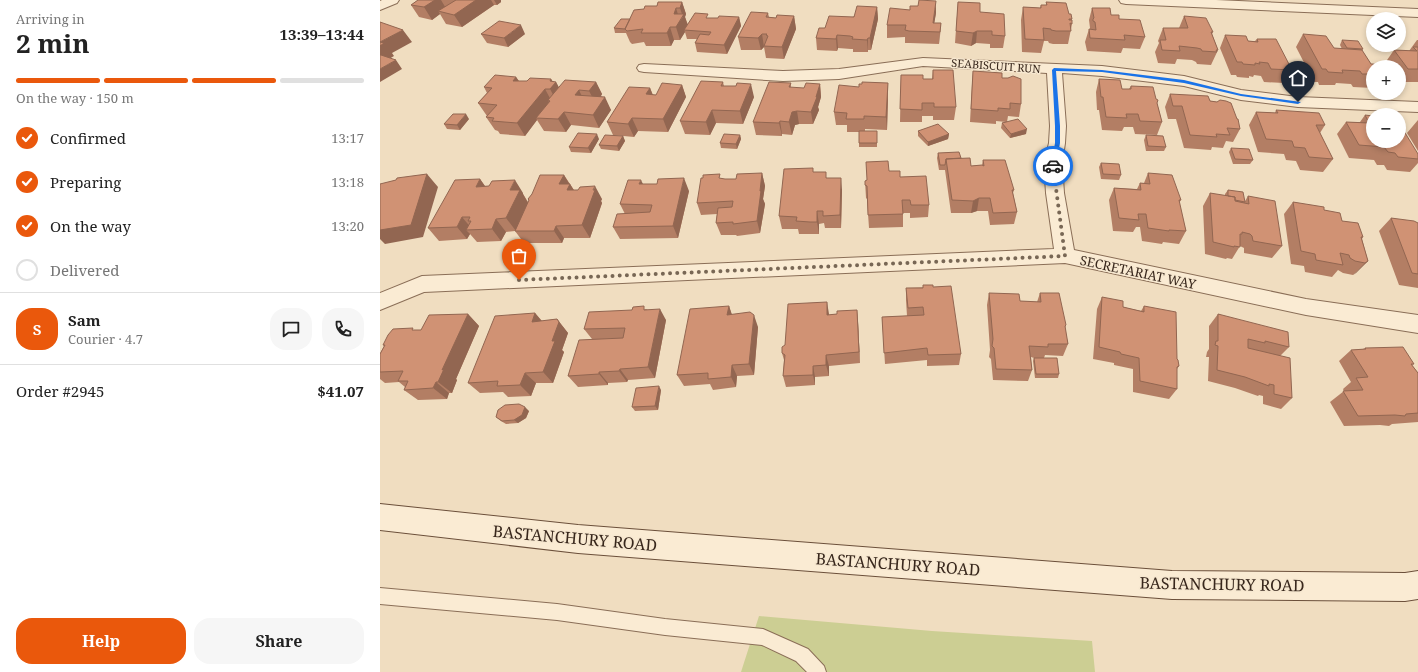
<!DOCTYPE html>
<html lang="en">
<head>
<meta charset="utf-8">
<style>
	:root { --surface:#fff; --page:#f6f6f6; --text:#222; --muted:#767676; --line:#e0e0e0; --accent:#ea580c }
	body { margin:0; font-family:"Noto Serif",serif; background:var(--page); color:var(--text); height:100vh; display:flex; flex-direction:column; font-size:15px; white-space:nowrap }
	* { box-sizing:border-box; margin:0 }
	p { font-size:13px; color:var(--muted) }
	.icon { flex:none; width:22px; height:22px; fill:none; stroke:currentColor; stroke-width:2; stroke-linecap:round; stroke-linejoin:round }
	.map { position:relative; flex:1; overflow:hidden }
	.details { display:flex; flex-direction:column; background:var(--surface); width:380px }
	.details>* { flex:none }
	.buttons { position:absolute; left:986px; top:12px; display:grid; gap:8px }
	.buttons a { display:grid; place-items:center; width:40px; height:40px; border-radius:50%; background:var(--surface); box-shadow:0 2px 6px #0003; font-size:20px }
	.pin { position:absolute; display:grid; place-items:center; width:34px; height:34px; color:#fff; margin:-41px -17px; border-radius:50% 50% 50% 0; rotate:-45deg; box-shadow:0 0 4px #0007 }
	.pin .icon { rotate:45deg }
	.courier { position:absolute; display:grid; place-items:center; width:40px; height:40px; margin:-20px; border:3px solid #1a73e8; border-radius:50%; background:#fff; color:#222; box-shadow:0 1px 5px #0007 }
	.head em { font-style:normal; font-weight:700 }
	.head div { display:flex; flex-direction:column-reverse }
	.head { display:flex; align-items:center; justify-content:space-between; height:68px; padding:0 16px }
	h1 { font-size:26px; font-weight:700; line-height:30px }
	.bar { display:grid; grid-template-columns:repeat(4,1fr); gap:6px 4px; align-content:center; height:48px; padding:0 16px }
	.bar i { height:5px; border-radius:3px; background:var(--line) }
	.bar .current { background:var(--accent) }
	.bar p { grid-column:span 4 }
	.line { display:flex; align-items:center; gap:10px; padding:0 16px; border-top:1px solid var(--line) }
	.line div { flex:1 }
	.round { display:grid; place-items:center; flex:none; width:42px; height:42px; border-radius:16px; background:var(--page) }
	ol { padding:0 16px; list-style:none }
	li { display:flex; align-items:center; gap:12px; height:44px }
	li p { margin-inline-start:auto }
	li .icon { padding:4px; border-radius:50%; background:var(--accent); color:#fff; stroke-width:4 }
	li:last-child { color:var(--muted) }
	li i { width:22px; height:22px; border:2px solid var(--line); border-radius:50% }
	.button { display:flex; gap:8px; margin-top:auto; padding:8px 16px }
	.button a { flex:1; height:46px; border-radius:16px; background:var(--accent); color:#fff; font-size:16px; font-weight:700; line-height:46px; text-align:center }
	.button a+a { background:var(--page); color:var(--text) }
	main { display:flex; flex:1; min-height:0 }
	.map>svg:first-child { display:block }
	.green { fill:#ccce93 }
	.lines { fill:none; stroke-linecap:round; stroke-linejoin:round }
	.lane-casing { stroke:#8a6e57; stroke-width:2 }
	.street-casing { stroke:#8a6e57; stroke-width:2 }
	.secondary-casing { stroke:#6b4f3a; stroke-width:2 }
	.lane { fill:#faebd3; fill-rule:evenodd }
	.street { fill:#faebd3; fill-rule:evenodd }
	.secondary { fill:#faebd3; fill-rule:evenodd }
	.wall { fill:#b37e64 }
	.shaded-wall { fill:#926651 }
	.building { fill:#d09274; stroke:#926651 }
	.route { fill:#1a73e8 }
	.done { stroke:#786755; stroke-width:4; stroke-dasharray:0 7.2 }
	.labels { text-anchor:middle; stroke-width:3; stroke-linejoin:round; paint-order:stroke }
	.far-street-label { font-size:11px; fill:#38271c; stroke:#f7e8d0 }
	.street-label { font-size:13px; fill:#38271c; stroke:#f7e8d0 }
	.near-street-label { font-size:16px; fill:#38271c; stroke:#f7e8d0 }
</style>
</head>
<body>
<main>
<section class="details">
<div class="head"><div><h1>2 min</h1><p>Arriving in</p></div><em>13:39–13:44</em></div>
<div class="bar"><i class="current"></i><i class="current"></i><i class="current"></i><i></i><p>On the way · 150 m</p></div>
<ol>
<li><svg class="icon" aria-label="check" viewBox="0 0 24 24"><path d="M5 12l5 5 9-10"/></svg>Confirmed<p>13:17</p></li>
<li><svg class="icon" aria-label="check" viewBox="0 0 24 24"><path d="M5 12l5 5 9-10"/></svg>Preparing<p>13:18</p></li>
<li><svg class="icon" aria-label="check" viewBox="0 0 24 24"><path d="M5 12l5 5 9-10"/></svg>On the way<p>13:20</p></li>
<li><i></i>Delivered</li>
</ol>
<div class="line" style="height:72px"><b class="round" style="background:var(--accent);color:#fff">S</b><div><b>Sam</b><p>Courier · 4.7</p></div><a class="round"><svg class="icon" aria-label="chat" viewBox="0 0 24 24"><path d="M4 5h16v11H9l-5 4z"/></svg></a><a class="round"><svg class="icon" aria-label="phone" viewBox="0 0 24 24"><path d="M5 4h4l2 5-3 2q2 4 5 5l2-3 5 2v4C11 20 4 13 5 4z"/></svg></a></div>
<div class="line" style="height:52px"><div>Order #2945</div><b>$41.07</b></div>
<div class="button"><a>Help</a><a>Share</a></div>
</section>
<div class="map">
<svg width="1038" height="672" viewBox="0 0 1038 672">
	<rect width="100%" height="100%" fill="#f0ddc0"/>
	<path class="green" d="M379 616 552 631 712 641 715 672H361Z"/>
	<g class="lines">
		<defs>
			<path id="lane" d="M0 588 177 604 285 619 383 629 428 649 444 666 446 672H427L416 661 382 645 285 635 177 620 0 604Z"/>
			<path id="street" d="M2 0H19L17 3 0 10V1Z
				M739 0H836L1038 9V17L746 4 741 3Z
				M543 58 722 66 804 76 861 90 918 97 1038 102V112L918 107 861 100 804 86 722 76 682 73 686 126 685 143 682 163 684 193 694 250 926 299 1038 315V333L926 315 685 263 44 292 0 310V293L42 276 674 249 666 193 664 163 669 143 670 126 667 73 543 66 459 79 403 81 264 72 259 71 257 68 259 65 264 64 403 71 459 69Z"/>
			<path id="secondary" d="M0 504 198 525 792 571 1025 573 1038 571V599L1025 601 792 599 198 553 0 530Z"/>
		</defs>
		<use href="#lane" class="lane-casing"/>
		<use href="#street" class="street-casing"/>
		<use href="#secondary" class="secondary-casing"/>
		<use href="#lane" class="lane"/>
		<use href="#street" class="street"/>
		<use href="#secondary" class="secondary"/>
	</g>
	<path class="wall" d="M38 0H121V2L117 5H114L82 27 66 24 60 14 52 20 39 17 31 5Z
		M302 2 306 14 305 17 308 25 329 18H338L359 17 361 26 347 54 317 52 315 43 317 39H307L305 32 300 40H294L291 46H266L264 42 252 44 250 42 246 33H235L234 28 250 19 264 9Z
		M578 2 600 12 625 36 623 48H610V44L596 43 591 46 575 43Z
		M666 2 689 14 692 19V24L688 44H673L669 43 668 41H664L661 53 642 52 641 20 643 7 660 8 661 5H666Z
		M497 7 498 19 491 50H488V52H473V49H471L458 48 457 51 437 50 436 38 445 28Z
		M712 8 739 19 765 37 760 49 743 48 741 53 707 51 705 42 709 29 710 30V28L709 20Z
		M388 13 389 17 396 18 414 16 416 29 404 59 386 58 384 47 381 50H361L358 37Z
		M556 13 554 23H561L559 44 529 43H525V37L507 38V25Z
		M804 16 833 32 832 34 838 50 831 65 817 64 816 62 812 60 797 59 795 64 778 63 775 52 779 43 778 41 783 28H799Z
		M101 34H145L128 47 107 43Z
		M923 34 954 48 962 49 960 45 962 40 983 49 982 51 993 67V88L973 87 971 84 956 83 955 85H939L938 82H934L916 47Z
		M845 35 868 41H875L877 39 912 70 904 83 884 82 881 76 874 75 873 77 869 76V78L857 77 856 75H851L840 48Z
		M1037 40H1038V82H1019V67H1008L1005 63 1014 50 1029 51Z
		M553 70 576 107 574 120H553V116H542V122H520L521 75 543 79H552Z
		M593 71 622 78 641 104 639 117 628 116 627 122 646 134 630 138 621 128 622 123 626 122 616 121V124L590 122 592 84Z
		M136 77 139 81H147L171 79 173 82H176L179 88 216 82 222 94 221 96 231 110 219 128 191 125 186 132 164 131 157 120 145 136 120 134 118 131 115 130 106 117 108 116H107L98 103 107 93 104 87Z
		M719 79 742 89H749L751 86 777 103 782 122 777 135 755 134 753 127H744L742 131 722 130 719 110H717L716 92Z
		M343 82 344 86 374 97 363 124 336 123 330 135 305 134 300 121Z
		M411 83V88H424L440 84 441 97 438 107 439 110 433 124H419L415 125 412 135 402 134V136L376 135 373 122Z
		M508 83V96L507 130 485 129V131H497V147H479V132H467V125H456L454 112 479 87Z
		M302 85 306 97 288 132 258 131 254 137 233 135 227 122 270 88 273 95H276Z
		M790 94 837 102 860 129 853 142 846 141 843 148 832 147 831 150 804 148 796 119H788L785 107Z
		M896 110 945 125 940 133 953 159 943 172 920 170 916 161 906 160 904 154 878 152 869 125 876 112 895 113Z
		M985 115 1038 154V163L1030 172 1007 170 1004 165H997L994 160 969 158 957 134 966 122H980Z
		M89 119 80 130 67 129 64 124Z
		M1038 120V151L1027 133Z
		M538 131 569 134 568 139 548 146 538 136Z
		M360 135 361 139 357 149 341 148 340 143Z
		M766 135 786 147 784 151H766L764 140Z
		M243 136 245 141 239 151 221 149 219 145Z
		M219 139 211 153 191 152 189 147Z
		M851 148 873 160 870 164H853L849 152Z
		M558 153 581 158 591 166 602 165 603 160 634 190 633 193 637 212 634 224 610 225 608 211H597L591 213H571L565 170H559L557 158Z
		M721 163 741 175 739 180 721 179 719 167Z
		M509 171 520 177 549 205 548 217 530 218V213H523V227L489 228 487 199 486 198 485 181Z
		M433 172 447 178 462 190 461 228H445L444 223 439 224V234H419L418 229H402L399 216Z
		M382 173 385 186 383 199 385 204 380 233 357 236 356 235H341L336 223 337 214 321 215 317 203 341 179H356Z
		M768 173 801 200 799 203 806 231 799 244 783 242 782 244 762 241 760 227H756L753 232 733 231 729 200 734 188 757 189 760 183H764Z
		M184 175 194 190 222 199 221 201 222 203 210 238H184L182 243H144L135 231 126 232 121 241 97 242 90 234 87 239 59 241 48 228 100 179 105 186 143 193V194L148 202 149 201 148 199Z
		M263 184 309 191 298 238 240 239 233 227 245 214 240 204Z
		M848 190 865 202 864 203 868 196 902 246 892 258 864 253V248L860 246 852 259 847 258 846 259 825 254 823 206 830 193 845 196V194Z
		M913 202 944 210 983 237 982 239 988 261 973 275 963 273 958 270 952 277 925 272 924 266 911 264 904 214Z
		M1011 218 1038 223V288L1019 285 999 231Z
		M553 287 581 354 579 365 547 366V360L505 364 502 317 527 316 526 300V288Z
		M609 293 640 301 657 302 660 293 686 325 685 328 688 344 683 356 665 355 664 358 679 374 678 378H655L653 361 654 358 651 357 652 370 648 381 613 380 611 359 609 357 610 350 607 305Z
		M722 297 743 307 761 311 764 306 797 359 799 366 797 369V389L789 399 753 392V369L734 365V363L713 359 717 309Z
		M349 306 352 315 378 327 374 375 357 376 356 387 333 390 330 384 304 386 297 375Z
		M266 309 286 320 275 378 248 380 247 382 228 383V385L198 387 188 376 212 339 204 329Z
		M477 310 478 322 480 363 449 366V376L435 377V385L406 387 403 376 404 360 402 353 405 345 449 315 457 314Z
		M155 313 162 321 177 319 188 333 182 350 184 352 173 383H156L151 396 128 397 123 392 100 393 88 383Z
		M88 314 99 326 76 379 77 380 72 393H69L67 399 38 400 24 390 25 387 19 382 5 383 0 379V354L4 346 3 345 36 330H41Z
		M838 314 909 347 900 356 912 398 901 409 883 404V396L879 395 878 396 855 388 828 381 829 357H826L827 352 829 349V326Z
		M985 348 1034 364 1032 365 1038 373V422L1012 424 1009 426 1000 425 964 426 950 402 964 391 963 389 971 382 959 361 971 350 983 349Z
		M281 390 278 410 255 411 252 407Z
		M149 411 146 418 138 423 126 424 121 421 116 417Z"/>
	<path class="shaded-wall" d="M55 0H61L67 10 58 11 60 14 52 20 44 7Z
		M96 0H111L114 5 82 27 74 15Z
		M114 0H121V2L117 5Z
		M556 1V13L553 31V23Z
		M302 2 306 14 305 17 308 26 304 30 305 32 300 40 296 27 294 14 296 8 300 21 303 17 300 8Z
		M497 7 498 19 491 50 490 38Z
		M414 16 416 29 404 59 402 47Z
		M359 17 361 26 347 54 344 45Z
		M561 23 560 36 559 44 560 32Z
		M141 25 145 34 128 47 124 38Z
		M290 27 294 40 291 46 287 33Z
		M23 30 32 42 12 53 14 56 1 64 0 63V42Z
		M597 31 596 43 591 46 593 33Z
		M382 34 384 47 381 50 378 38Z
		M457 35 458 48 457 51 456 39Z
		M488 38V52L487 40Z
		M16 60 22 69 0 82V69Z
		M136 77 144 89 133 81Z
		M171 79 174 84 176 82 183 95 177 102 170 89V81Z
		M216 82 222 94 216 104 209 91Z
		M508 83V96L507 130 506 117Z
		M371 84 374 97 363 124 360 111Z
		M440 84 441 97 438 107 439 110 433 124 431 112Z
		M302 85 306 97 288 132 283 119Z
		M270 88 275 101 266 94Z
		M165 89 172 102 168 100 170 104 156 118 157 120 145 136 137 123Z
		M199 90 205 103 195 95Z
		M225 97 231 110 219 128 213 115Z
		M332 110 336 123 330 135 326 122Z
		M417 111 419 124 415 125 412 135 409 122 412 112Z
		M184 112 191 125 186 132 178 119Z
		M86 114 89 119 80 130 77 125Z
		M252 118 258 131 254 137 248 124Z
		M400 121 402 134V136L399 123Z
		M647 129 646 134 630 138 631 134Z
		M217 134 219 139 211 153 208 148Z
		M569 134 568 139 548 146V142Z
		M360 135 361 139 357 149 356 144Z
		M243 136 245 141 239 151 237 146Z
		M382 173 385 186 383 199 385 204 380 233 377 221Z
		M47 174 58 187 43 237 5 244 0 239V230Z
		M184 175 190 185V184L198 197 179 184Z
		M304 178 309 191 298 238 293 226Z
		M461 178 462 190 461 228 460 215Z
		M100 179 109 192 96 187Z
		M135 180 143 193V194L148 203 136 231 126 218 130 190Z
		M261 180 267 192 259 184Z
		M215 186 222 199 221 201 222 203 210 238 202 225Z
		M599 198 597 211 591 213 593 201Z
		M437 211 439 224V234L437 222Z
		M82 217 92 229 86 230 90 234 87 239 77 227Z
		M116 219 126 232 121 241 112 229Z
		M176 226 184 238 182 243 174 231Z
		M988 261 976 273 973 275 985 263Z
		M447 302 449 314V327L447 315Z
		M349 306 353 318 347 315Z
		M280 309 286 320 275 378 268 367Z
		M477 310 478 322 480 363 479 352Z
		M155 313 165 325 152 322Z
		M88 314 99 326 76 379 77 380 72 393 58 382 62 370Z
		M374 315 378 327 374 375 369 364Z
		M177 319 188 333 182 350 184 352 173 383 163 372 172 341Z
		M446 355 449 366V376L446 365Z
		M352 365 357 376 356 387 351 377Z
		M433 366 435 377V385L433 375Z
		M240 369 248 380 247 382 239 371Z
		M219 372 228 383V385L219 374Z
		M145 373 156 383 151 396 140 385Z
		M56 382 69 393 67 399 53 388Z
		M279 386 281 390 278 410 275 406Z
		M145 407 149 411 146 418 138 423 134 420Z"/>
	<path class="building" d="M38 0H55L44 7 31 5Z
		M76 0H96L74 15 58 11Z
		M539 0 556 1 553 23H561L560 32 529 31 525 30 526 25H507L510 8 530 10V6H538Z
		M278 2H302L300 8H296L294 14H304L296 27H290L287 33H261L263 29 247 31 245 29 254 10 264 9 265 6H277Z
		M578 2 600 3V12L624 14 625 36 612 35V31H597L593 33 576 31Z
		M666 2 686 3 689 14H691L692 19H689V20H692V24L690 23 691 31H676L671 30V29L663 28 664 40 645 39 643 7 661 8V5H667Z
		M477 6 497 7 490 38H488L487 40 472 39 473 37 470 36 457 35 456 39 436 38 439 28H445L449 16 474 17Z
		M712 8H730L731 15H739V19L760 20 765 37 744 35 745 40 710 38 709 29 716 30 715 22 713 21V19L714 18Z
		M371 12 388 13 386 17 396 18 397 15 414 16 402 47 384 46 388 36 386 35 387 34H382L378 38 358 37Z
		M315 13 328 14 326 18H338L339 16 359 17 344 45 315 43 320 34 329 35 331 32 304 30Z
		M804 16 826 18 833 32H831L838 50H836L837 52 822 51 821 49 817 48 799 46 800 51 782 50 780 40H786L783 28H808Z
		M241 19H250L245 29 234 28Z
		M119 21 141 25 124 38 101 34Z
		M0 22 23 30 0 42Z
		M923 34 946 36 954 48 982 50 991 64H998L1000 67H993V74H982L980 71 962 70 963 73 948 72 946 69H942Z
		M845 35 866 36 868 41 878 42 877 39H896L912 70 891 69 888 63 879 62 880 64 875 63V65L863 64 862 62H857Z
		M962 40 978 41 983 49 967 48Z
		M0 42 4 43 0 46Z
		M1033 47H1038V69H1028L1014 50 1037 51Z
		M0 55H1L16 60 0 69Z
		M553 70H573L576 107H554V103H542V110L520 109 521 75H543V79H553Z
		M593 71 622 73V78H628L633 76 641 79V104L630 103V109L618 108V111L591 109Z
		M115 75 136 77 133 81H147L150 78 171 79 170 81 176 82 170 89H165L137 123 112 121 114 118 106 117 117 105 98 103 112 88 104 87Z
		M719 79 740 80 742 89H751V86L773 87 776 99 778 100 777 103 782 122 760 121 758 114H746L747 118 726 117 723 97H721Z
		M185 80 216 82 209 91 199 90 195 95 225 97 213 115 184 112 178 119 156 118 170 101 168 100Z
		M321 81 343 82 341 86H356L357 83 371 84 360 111 332 110 326 122 300 121Z
		M389 82 411 83 409 87 424 88 426 83 440 84 436 97H437L431 112 417 111 412 112 409 122 400 121 399 123 373 122Z
		M482 82 508 83 506 117 484 116V119H466L467 113 454 112 459 85 479 87V84H482Z
		M282 83 302 85 283 119 252 118 248 124 227 122 249 87 270 88 266 94 276 95Z
		M790 94 828 96 830 101 837 102 840 100 846 101 851 103 857 119H858L860 129 847 128 850 135 836 134 837 137 810 135 802 106H793Z
		M896 110 939 113 945 125H936L953 159 929 157 925 148 914 147 912 141 886 139 876 112 898 113Z
		M73 114H86L77 125 64 124Z
		M985 115 993 116V141H1019V123L1038 154V159L1018 157 1015 153 1008 152 1004 147 979 145 966 122 989 123Z
		M638 119 647 129 631 134 622 123Z
		M558 124 569 134 548 142 538 131Z
		M479 131H497V143H479Z
		M198 133 217 134 208 148 189 147Z
		M344 134 360 135 356 144 340 143Z
		M225 135 243 136 237 146 219 145Z
		M766 135 783 136 786 147 768 146Z
		M851 148 869 149 873 160 855 159Z
		M579 152 581 158 566 159 565 165H560L558 153Z
		M590 158 591 166 602 165 604 166 603 160H625L634 190H632L637 212 613 213 610 198H599L593 201 572 200 566 159Z
		M508 161 509 171H520V177L546 176 549 205H531L530 200H522L523 214 488 215 487 186 485 185V181L487 180 486 162Z
		M721 163 739 164 741 175 723 174Z
		M433 168V172H446V178H461L460 215 443 216V211H437V222H430L416 221 417 217 399 216 404 169Z
		M382 173 380 191H381L377 221 353 224V222L336 223 338 208 352 207 353 201 317 203 321 178H323V175L340 174 339 178 345 179H356L357 174Z
		M768 173 792 175 801 200H799L806 231 789 230V231L768 228 766 214H758L759 220 739 218 734 188 761 190 760 183 770 184Z
		M47 174 31 225 0 230V184L16 180 17 178Z
		M160 175H184L179 184H190L187 190H198L200 187 215 186 213 190H215L202 225 176 226 174 231H135L149 200 148 199 152 194Z
		M304 178 293 226 233 227 237 214 270 212 272 205 240 204 248 180H261L259 184H277L278 179Z
		M100 179 96 187 109 186 112 181 135 180 130 190H140L126 218 116 219 112 229 86 230 91 221H88L90 217H82L77 227 48 228 75 180Z
		M848 190 863 192 865 202 855 200V197L848 196Z
		M830 193 855 197V201L869 204 868 196 895 201 902 246 873 241 872 236 870 234 862 232V234H860V247L854 246V247L833 242Z
		M913 202 944 207V210L960 213 962 221 978 223 983 237H981L988 261 985 263 975 261 970 258 969 255 960 253 963 265 936 260 935 254 921 251Z
		M1011 218 1034 221 1038 223V274L1032 273Z
		M543 285H553V287L571 286 581 354 548 355 547 348 504 353 502 317 544 315 543 307 528 308 526 288H543Z
		M609 293 639 294 640 301 661 302 660 293H679L686 325 685 326 688 344H668V347L649 346 652 370 616 369 614 348 612 346 613 339Z
		M722 297 743 301V307L764 312V306L796 312 797 359 798 360 799 366 797 367V389L760 381 759 358 741 354 740 352 719 347Z
		M447 302V315L457 314V311L477 310 479 352 446 355V365L433 366V375L403 376 405 355 402 353V347L405 345 408 304Z
		M264 306V310L280 309 268 367 240 369 239 371 219 372V374L188 376 199 340 243 338 245 328 204 329 209 312 252 310 253 307Z
		M349 306 347 315 370 312 374 315 369 364 352 365 351 377 328 379V373L297 375 310 309Z
		M155 313 152 322 177 319 179 322 172 341H175L163 372 145 373 140 385 117 386 118 381 88 383 115 316Z
		M88 314 62 370 64 369 58 382H56L53 388 24 390 28 381H18L23 371 0 372V354L5 345H3L8 335 13 329 33 328 32 330H41L49 315Z
		M838 314 908 332 909 347 885 341V343L868 339V348L910 358 912 398 894 394V385L889 384V386L865 377 837 370 838 346 835 345 836 341H838Z
		M1023 347 1034 364H1031L1038 373V413L1026 414 1025 416 1015 415 978 416 963 391 983 390 976 378 988 377 971 350 986 349 985 348Z
		M654 358H677L679 374H656Z
		M279 386 275 406 252 407 256 388Z
		M139 404 145 407 142 415 134 420 122 421 116 417 118 410 125 405Z"/>
	<path class="route" d="M674 68 722 70 804 80 861 94 921 102 918 104 861 96 804 83 722 72 676 71 680 126V143L676 166 673 168 671 166 675 143V126L672 70Z"/>
	<g class="lines">
		<path class="done" d="M139 280 685 256 673 166"/>
	</g>
	<g class="labels">
		<g class="far-street-label">
			<text transform="translate(616 66) rotate(4)" y="4">SEABISCUIT RUN</text>
		</g>
		<g class="street-label">
			<text transform="translate(758 272) rotate(12)" y="5">SECRETARIAT WAY</text>
		</g>
		<g class="near-street-label">
			<text transform="translate(195 538) rotate(5)" y="6">BASTANCHURY ROAD</text>
			<text transform="translate(518 564) rotate(4)" y="6">BASTANCHURY ROAD</text>
			<text transform="translate(842 584) rotate(1)" y="6">BASTANCHURY ROAD</text>
		</g>
	</g>
</svg>
<div class="buttons">
<a><svg class="icon" aria-label="layers" viewBox="0 0 24 24"><path d="M12 4l9 5-9 5-9-5zM3 14l9 5 9-5"/></svg></a>
<a>+</a>
<a>−</a>
</div>
<div class="pin" style="left:139px;top:280px;background:#ea580c"><svg class="icon" aria-label="bag" viewBox="0 0 24 24"><path d="M5 8h14l-1 12H6zM9 8a3 3 0 0 1 6 0"/></svg></div>
<div class="pin" style="left:918px;top:102px;background:#1f2937"><svg class="icon" aria-label="home" viewBox="0 0 24 24"><path d="M3 11l9-7 9 7M6 9v11h12V9"/></svg></div>
<div class="courier" style="left:673px;top:166px"><svg class="icon" aria-label="car" viewBox="0 0 24 24"><path d="M5 17H2v-5l4-1 3-4h7l3 4 3 1v5h-3M9 17h6M6 11h13"/><circle cx="7" cy="17" r="2"/><circle cx="17" cy="17" r="2"/></svg></div>
</div>
</main>
</body>
</html>
